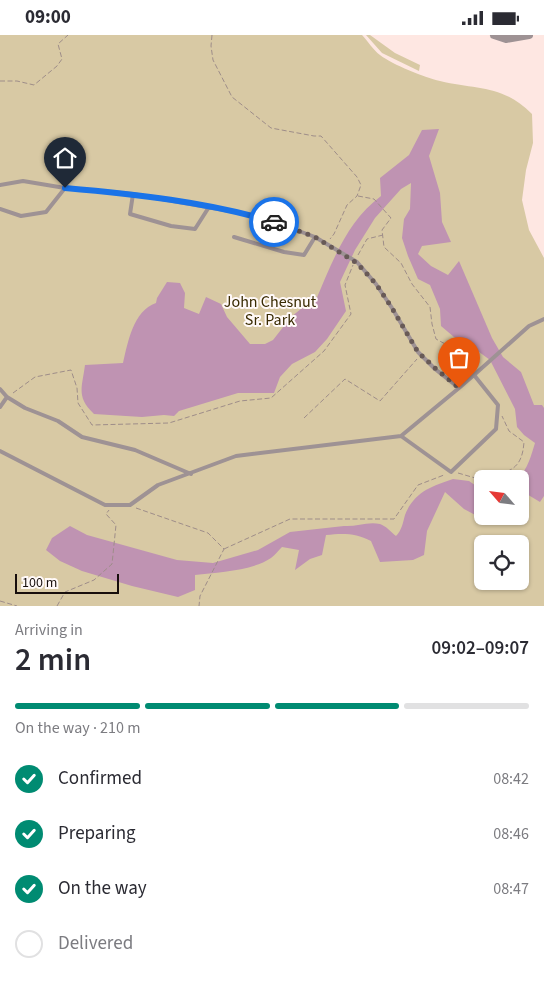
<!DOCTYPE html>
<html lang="en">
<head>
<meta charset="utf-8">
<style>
	:root { --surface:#fff; --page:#f2f2f3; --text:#2b2b33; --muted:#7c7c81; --line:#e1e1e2; --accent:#008b72 }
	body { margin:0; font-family:"Source Sans 3",sans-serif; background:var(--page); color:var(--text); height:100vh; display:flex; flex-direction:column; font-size:19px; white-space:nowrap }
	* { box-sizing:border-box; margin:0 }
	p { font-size:16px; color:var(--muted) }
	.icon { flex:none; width:28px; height:28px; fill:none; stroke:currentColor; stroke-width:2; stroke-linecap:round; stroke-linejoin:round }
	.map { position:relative; height:571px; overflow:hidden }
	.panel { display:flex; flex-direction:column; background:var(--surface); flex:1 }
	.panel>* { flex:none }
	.needle { width:32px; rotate:298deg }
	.controls { position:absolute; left:474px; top:435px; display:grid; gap:10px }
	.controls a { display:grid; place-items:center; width:55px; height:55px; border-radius:8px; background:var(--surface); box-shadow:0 1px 4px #0004; font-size:25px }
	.scale { position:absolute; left:15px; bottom:12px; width:104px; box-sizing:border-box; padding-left:5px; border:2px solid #170e0c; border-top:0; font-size:14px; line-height:18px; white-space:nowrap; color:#170e0c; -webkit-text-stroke:4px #fff9f8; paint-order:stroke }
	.pin { position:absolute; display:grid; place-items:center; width:42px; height:42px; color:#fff; margin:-51px -21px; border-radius:50% 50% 50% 0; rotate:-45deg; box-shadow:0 0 5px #0007 }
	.pin .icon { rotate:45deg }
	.courier { position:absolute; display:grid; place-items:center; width:50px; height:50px; margin:-25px; border:4px solid #1a73e8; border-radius:50%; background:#fff; color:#222; box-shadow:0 1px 6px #0007 }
	.headline em { font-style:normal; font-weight:600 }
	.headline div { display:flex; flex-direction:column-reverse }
	.headline { display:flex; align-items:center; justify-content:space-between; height:85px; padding:0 15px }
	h1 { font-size:32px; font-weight:600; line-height:38px }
	.bar { display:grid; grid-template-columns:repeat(4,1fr); gap:8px 5px; align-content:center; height:60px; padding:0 15px }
	.bar i { height:6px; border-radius:4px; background:var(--line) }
	.bar .selected { background:var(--accent) }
	.bar p { grid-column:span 4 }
	ol { padding:0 15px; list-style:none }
	li { display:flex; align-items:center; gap:15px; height:55px }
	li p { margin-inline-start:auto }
	li .icon { padding:5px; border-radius:50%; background:var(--accent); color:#fff; stroke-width:4 }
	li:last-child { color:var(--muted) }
	li i { width:28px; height:28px; border:2px solid var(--line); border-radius:50% }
	.status { display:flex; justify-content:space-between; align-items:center; height:35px; padding:0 25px; background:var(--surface); direction:ltr }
	.status svg { height:14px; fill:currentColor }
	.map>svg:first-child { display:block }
	.green { fill:#d8c9a4; fill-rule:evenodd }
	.water { fill:#bf93b2 }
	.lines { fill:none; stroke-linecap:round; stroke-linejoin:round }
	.path { stroke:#9e8d89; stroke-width:1; stroke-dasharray:5 2.5; stroke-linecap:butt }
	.lane { stroke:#9e9294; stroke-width:4 }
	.street { stroke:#9e9294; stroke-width:8 }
	.done { stroke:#685a57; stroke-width:5; stroke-dasharray:0 9 }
	.route { stroke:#1a73e8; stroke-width:6 }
	.labels { text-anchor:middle; stroke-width:4; stroke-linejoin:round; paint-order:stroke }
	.park-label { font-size:16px; fill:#382a01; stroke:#fff9f8 }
</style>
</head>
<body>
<div class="status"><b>09:00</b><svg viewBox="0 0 49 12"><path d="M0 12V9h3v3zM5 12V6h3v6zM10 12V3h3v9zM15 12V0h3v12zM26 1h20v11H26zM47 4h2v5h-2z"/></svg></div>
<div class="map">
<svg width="544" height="571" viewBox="0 0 544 571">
	<rect width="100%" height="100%" fill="#fee7e2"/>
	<path class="green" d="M0 0H362C368 6 373 15 380 20 393 30 424 42 440 46 477 55 502 49 532 79L533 108 526 135 522 165 529 195 544 223V571H0ZM482 444H520V481H482ZM482 509H520V546H482Z
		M366 0H370L395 18 420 30 419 36 382 18Z"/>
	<path class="water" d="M439 94 429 121 440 158 442 187 451 207 422 211 418 219 431 231 448 240 459 226 492 303 503 322 521 337 534 370H542L544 373V461L540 467 520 455V444H518C528 433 531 421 535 408L524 400 517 392 515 374 490 325 471 311 454 302 441 291 440 274 430 250 418 244 408 221 402 203 404 184 410 174 411 148 401 154 375 183 355 215 340 247 346 276 327 304 315 317 292 329 280 342 274 358H238L179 376 174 381 164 380 142 382 94 379C76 362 82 353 85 330L123 328C128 307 133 276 156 268L157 263 167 247 180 248 185 258 184 273 199 279 206 262 221 269 227 282 250 309H265L273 305 291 282 307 269 315 267C332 228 346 187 381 161L380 143 409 120 422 95Z
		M453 444 469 446 482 455V480L479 482 464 474 445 457 427 496 424 520 413 525 380 527 371 506C356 498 343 498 326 500L322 520 310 524 295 535 299 515 282 512C279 515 275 520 271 523 252 536 218 537 195 540V555L178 562 132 551 82 536 60 526 46 515 52 503 70 491 87 500 177 525 213 528 258 515 290 497 344 491C356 492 368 486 380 489 386 491 391 497 396 501 402 495 403 487 405 480 414 457 432 451 453 444Z"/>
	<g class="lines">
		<path class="path" d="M212 0 211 11 213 25 232 62 271 93 314 101H321L357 142 361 150 357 161 347 170 334 199 330 204
			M0 46H17L34 50 57 31 62 24 58 9 68 0
			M358 161 374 164 391 183 382 195 384 212 401 228 412 249 430 272 432 289 436 304 460 317 471 335
			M358 220 367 204 383 200
			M13 358 35 342 71 335 77 353 78 368 92 390 169 388 240 366 271 363 324 316 351 279 345 250 353 230
			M304 383 345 344 380 366 417 324
			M458 438 482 445
			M486 444C510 436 522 435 524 407L509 396 502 381
			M136 473 208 498 224 514 200 561 199 571
			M224 514 290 484H394L418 450 444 440
			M0 566 17 571
			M57 571 65 557 94 545 112 529 116 490 106 479 109 475"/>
		<path class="lane" d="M0 150 23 146 65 153 133 159 241 178 272 186 315 202 357 227 376 249 392 273 418 317 435 334 459 353 474 340 498 370 496 394 451 437 401 401
			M133 159 130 179 171 191 195 194 209 172
			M0 174 21 181 46 177 65 153
			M234 202 284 217 304 220 315 202
			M474 340 529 291 544 284
			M0 354 7 362 25 373 58 386 82 402 135 415 191 439
			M0 372 7 362
			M0 416 105 470H130L158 450 236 421 401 401 459 353"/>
		<path class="street" d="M494 0 506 4 529 0"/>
	</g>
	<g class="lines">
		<path class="done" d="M274 187 315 202 357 228 376 249 392 273 418 317 436 334 459 353"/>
		<path class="route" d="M65 153C134 159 208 167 274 187"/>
	</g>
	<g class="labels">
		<g class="park-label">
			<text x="270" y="272">John Chesnut<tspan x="270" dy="18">Sr. Park</tspan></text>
		</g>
	</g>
</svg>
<div class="controls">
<a><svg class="needle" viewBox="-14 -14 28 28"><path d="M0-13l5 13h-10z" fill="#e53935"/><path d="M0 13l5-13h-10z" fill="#7c7c81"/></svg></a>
<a><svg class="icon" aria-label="locate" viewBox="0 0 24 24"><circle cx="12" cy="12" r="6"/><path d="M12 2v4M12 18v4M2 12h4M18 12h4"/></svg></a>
</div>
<div class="scale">100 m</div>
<div class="pin" style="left:459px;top:353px;background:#ea580c"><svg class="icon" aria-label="bag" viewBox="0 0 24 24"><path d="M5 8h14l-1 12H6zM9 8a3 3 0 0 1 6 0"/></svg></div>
<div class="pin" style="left:65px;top:153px;background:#1f2937"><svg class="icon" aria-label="home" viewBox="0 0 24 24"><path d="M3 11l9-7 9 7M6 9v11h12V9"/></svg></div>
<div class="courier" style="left:274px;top:187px"><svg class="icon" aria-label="car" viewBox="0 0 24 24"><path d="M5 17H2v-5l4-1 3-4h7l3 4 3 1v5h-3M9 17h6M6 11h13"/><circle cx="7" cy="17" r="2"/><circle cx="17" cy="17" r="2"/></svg></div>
</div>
<section class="panel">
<div class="headline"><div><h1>2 min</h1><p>Arriving in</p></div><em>09:02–09:07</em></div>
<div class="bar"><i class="selected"></i><i class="selected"></i><i class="selected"></i><i></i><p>On the way · 210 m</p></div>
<ol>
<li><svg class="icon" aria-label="check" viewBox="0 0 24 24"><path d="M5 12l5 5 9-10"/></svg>Confirmed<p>08:42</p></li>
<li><svg class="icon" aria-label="check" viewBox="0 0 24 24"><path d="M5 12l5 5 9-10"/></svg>Preparing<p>08:46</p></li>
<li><svg class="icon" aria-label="check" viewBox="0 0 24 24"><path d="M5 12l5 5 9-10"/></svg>On the way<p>08:47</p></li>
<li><i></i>Delivered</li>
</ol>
</section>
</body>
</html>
